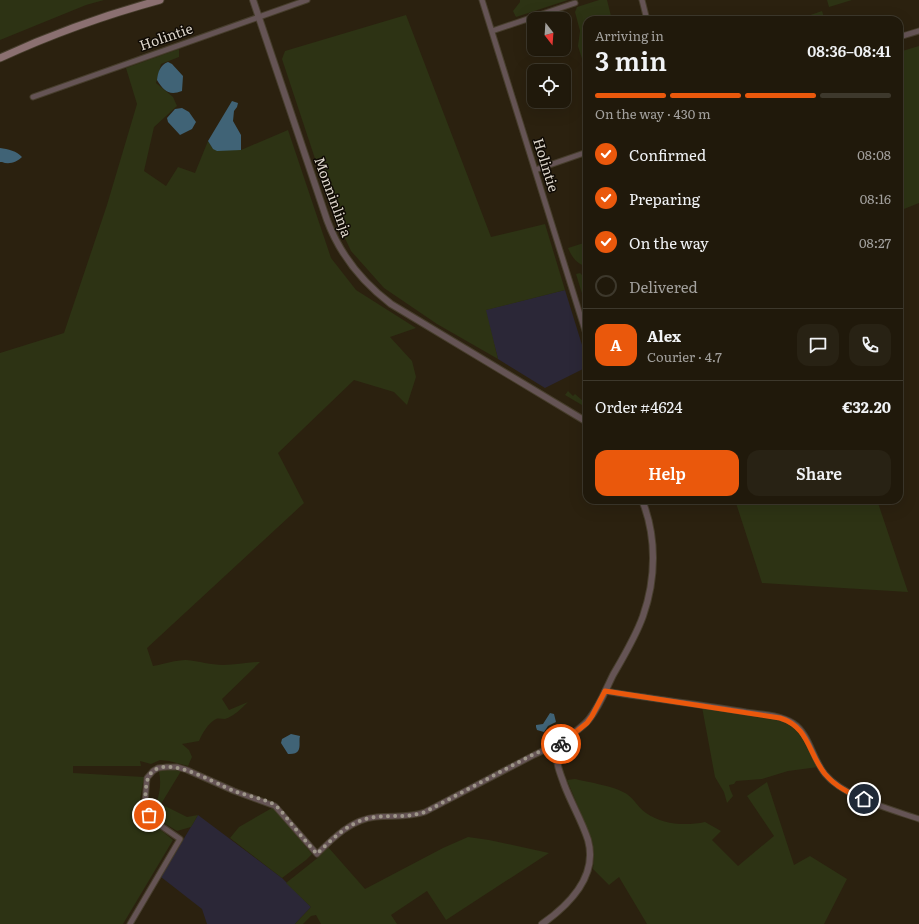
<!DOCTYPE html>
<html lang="en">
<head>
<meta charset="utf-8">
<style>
	:root { --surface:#20190b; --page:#282214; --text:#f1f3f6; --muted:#a2a09d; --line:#3d382c; --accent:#ea580c }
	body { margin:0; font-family:Literata,serif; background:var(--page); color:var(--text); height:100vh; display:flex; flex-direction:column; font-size:15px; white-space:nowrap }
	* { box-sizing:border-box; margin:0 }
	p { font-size:13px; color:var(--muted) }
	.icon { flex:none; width:22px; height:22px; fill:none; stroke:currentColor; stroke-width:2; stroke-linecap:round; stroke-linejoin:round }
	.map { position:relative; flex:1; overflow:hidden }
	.sheet { position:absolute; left:583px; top:16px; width:320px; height:488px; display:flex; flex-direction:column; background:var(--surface); border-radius:12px; box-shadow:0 4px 16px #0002,0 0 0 1px var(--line) }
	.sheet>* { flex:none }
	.needle { width:26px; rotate:163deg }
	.tools { position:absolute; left:527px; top:12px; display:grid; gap:8px }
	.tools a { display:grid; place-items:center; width:44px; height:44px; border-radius:8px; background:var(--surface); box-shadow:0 4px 16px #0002,0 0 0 1px var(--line); font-size:20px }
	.pin { position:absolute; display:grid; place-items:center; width:34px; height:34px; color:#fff; margin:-17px; border:2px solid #fff; border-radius:50%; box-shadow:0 1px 4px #0007 }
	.courier { position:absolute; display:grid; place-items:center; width:40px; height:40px; margin:-20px; border:3px solid #ea580c; border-radius:50%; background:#fff; color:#222; box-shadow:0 1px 5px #0007 }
	.summary em { font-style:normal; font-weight:600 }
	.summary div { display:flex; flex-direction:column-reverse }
	.summary { display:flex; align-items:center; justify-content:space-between; height:68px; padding:0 12px }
	h1 { font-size:26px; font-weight:600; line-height:30px }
	.bar { display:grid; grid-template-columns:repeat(4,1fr); gap:6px 4px; align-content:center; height:48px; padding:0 12px }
	.bar i { height:5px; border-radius:3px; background:var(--line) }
	.bar .selected { background:var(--accent) }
	.bar p { grid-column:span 4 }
	.line { display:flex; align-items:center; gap:10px; padding:0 12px; border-top:1px solid var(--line) }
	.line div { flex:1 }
	.round { display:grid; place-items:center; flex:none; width:42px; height:42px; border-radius:12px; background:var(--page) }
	ol { padding:0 12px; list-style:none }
	li { display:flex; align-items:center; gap:12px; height:44px }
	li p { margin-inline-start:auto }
	li .icon { padding:4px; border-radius:50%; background:var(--accent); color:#fff; stroke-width:4 }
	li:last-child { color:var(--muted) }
	li i { width:22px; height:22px; border:2px solid var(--line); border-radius:50% }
	.primary-button { display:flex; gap:8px; margin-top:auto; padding:8px 12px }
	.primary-button a { flex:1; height:46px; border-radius:12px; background:var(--accent); color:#fff; font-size:16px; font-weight:600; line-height:46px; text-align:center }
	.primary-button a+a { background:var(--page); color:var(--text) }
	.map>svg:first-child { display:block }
	.industrial { fill:#2b2737 }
	.green { fill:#2d3314 }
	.water { fill:#406376 }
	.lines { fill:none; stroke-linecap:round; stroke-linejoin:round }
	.minor-casing { stroke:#473e2d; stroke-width:7 }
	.tertiary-casing { stroke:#473e2d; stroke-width:8 }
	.secondary-casing { stroke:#473e2d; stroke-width:9 }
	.minor { stroke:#655455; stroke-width:5 }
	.tertiary { stroke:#655455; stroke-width:6 }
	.secondary { stroke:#8b7071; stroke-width:7 }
	.done { stroke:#9e9689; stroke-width:4; stroke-dasharray:0 7.2 }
	.route { stroke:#ea580c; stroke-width:5 }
	.labels { text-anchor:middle; stroke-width:3; stroke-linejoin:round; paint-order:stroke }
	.street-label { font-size:14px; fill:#dcd5ca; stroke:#100b05 }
</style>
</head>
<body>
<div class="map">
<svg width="919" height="924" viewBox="0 0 919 924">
	<rect width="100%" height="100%" fill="#2b210f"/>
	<path class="industrial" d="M565 290 587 361V367L545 388 498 359 485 310Z
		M198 815 282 878 311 907 295 924H207L202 909 161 877Z"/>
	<path class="green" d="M0 0H104L86 5 0 40Z
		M520 0H568L516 17 513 11 520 2Z
		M599 0H607L612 20H587V75L578 46 580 31 575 12 577 7Z
		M827 0H852L829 7Z
		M822 11 825 20H796Z
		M406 15 491 237 545 224 565 290 486 310 498 359 437 324 384 288 351 251 333 213 282 59 285 51Z
		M919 46V203L899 211V52Z
		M179 49V57L161 64 156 83 173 97 177 106 154 127 144 171 166 186 178 167 195 173 208 141 213 149 241 150 288 130 331 258 356 290 416 328 390 337 412 361 416 377 407 405 394 392 354 380 278 453 304 503 147 648 153 666C164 664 176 660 186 660 199 661 211 665 223 665 236 665 247 662 260 662L222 699 229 710 248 702C242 708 234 716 225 719 222 719 219 718 216 719 208 723 202 734 199 741L182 744 189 750 192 757 188 766 169 761 160 760 151 764 140 761 141 766H73V773L144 777 138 811 173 840 123 924H0V353L64 333 107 205 137 104 126 68Z
		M587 242V303H585L576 274 580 273 582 275 586 274 585 266C577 264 571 256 568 248Z
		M568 391 573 396 575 394 583 401 587 396V408L565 395Z
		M735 500H877L908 592 762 583Z
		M702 707 773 719 790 724 799 732 803 738 818 767 788 771 762 779 736 781 734 784 729 785 730 789 733 796 727 803 724 792 715 777Z
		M170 769 181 771 161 804 187 817 198 815 191 827 177 831 151 815C159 799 162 787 159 771Z
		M575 779C588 782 612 786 623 792 633 796 637 807 646 813 663 825 686 826 705 822L721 831 712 840 738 866 774 836 747 796 767 782 794 865 810 856 847 879 824 924H647L619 877 609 885 593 869 594 855 592 840 567 780Z
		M272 808 276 810 312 854 306 860 282 878 230 838 239 827Z
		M468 837 489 840 549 853 446 920 427 891 391 915 397 924H321L316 915 311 916 303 924H295L311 907 286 883 320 856 328 847 365 889 443 848Z"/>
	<path class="water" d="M168 62 172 64 183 76 182 91C169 96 164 91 157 80 158 72 160 65 168 62Z
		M232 101 238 103 237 107 234 111 233 121 241 135V150L217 151 213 149 208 141Z
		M182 108 189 112 196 122 192 129 180 135 168 122 167 118 175 109Z
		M0 148C8 149 17 151 22 157 17 162 9 165 2 162H0Z
		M550 713 554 714 556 722 548 726 544 732 537 730 536 727V725L543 724Z
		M291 734 300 736C298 743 304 755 288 754L281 743 282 739Z"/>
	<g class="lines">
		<defs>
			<path id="minor" d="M482 0 587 337
				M642 0 647 20
				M492 31 575 3
				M899 37 919 31
				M33 97 307 0
				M535 170 587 152
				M605 691C651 699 699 704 746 712 761 714 780 715 793 723 810 734 812 758 825 774 844 797 890 809 919 819
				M130 924 180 839 154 821 149 815 146 809 145 802 147 778 153 771 158 768 167 767H177L187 770 234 791 275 806 317 854C333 838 352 819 376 817 393 815 408 818 425 812L534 755 551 747 559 748"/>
			<path id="tertiary" d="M253 0 327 220C340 255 362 282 391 304L587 422
				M542 924C569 905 598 876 588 840 582 821 571 803 564 784 561 775 555 763 558 752 561 738 582 730 590 718 600 705 606 689 613 675 624 656 636 636 643 616 656 579 657 537 642 500"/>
			<path id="secondary" d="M0 58C52 34 105 15 160 0"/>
		</defs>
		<use href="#minor" class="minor-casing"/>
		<use href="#tertiary" class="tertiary-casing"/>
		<use href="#secondary" class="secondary-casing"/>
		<use href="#minor" class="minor"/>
		<use href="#tertiary" class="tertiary"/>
		<use href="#secondary" class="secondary"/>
	</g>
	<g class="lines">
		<path class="done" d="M149 815C144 806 145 798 146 789 148 742 213 783 234 791 247 796 263 798 275 805 280 809 285 816 289 821 298 832 307 843 317 854 333 838 352 819 376 817 393 815 408 818 425 812L534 754 551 747 559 748 561 744"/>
		<path class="route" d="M561 744 587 723 592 716 605 691 780 718C809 727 808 753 825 774 836 787 849 793 864 799"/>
	</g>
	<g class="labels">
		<g class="street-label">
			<text transform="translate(166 37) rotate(-19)" y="5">Holintie</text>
			<text transform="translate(546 165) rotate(73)" y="5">Holintie</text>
			<text transform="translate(333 197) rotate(70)" y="5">Monninlinja</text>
		</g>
	</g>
</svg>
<div class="tools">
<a><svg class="needle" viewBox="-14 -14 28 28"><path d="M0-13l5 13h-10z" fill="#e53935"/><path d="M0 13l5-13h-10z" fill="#a2a09d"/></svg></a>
<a><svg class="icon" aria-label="locate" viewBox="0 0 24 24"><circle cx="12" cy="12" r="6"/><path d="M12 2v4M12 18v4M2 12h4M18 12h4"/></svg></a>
</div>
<div class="pin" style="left:149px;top:815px;background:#ea580c"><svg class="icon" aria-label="bag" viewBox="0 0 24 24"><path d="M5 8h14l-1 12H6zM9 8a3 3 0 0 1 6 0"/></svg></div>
<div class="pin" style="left:864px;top:799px;background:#1f2937"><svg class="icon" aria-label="home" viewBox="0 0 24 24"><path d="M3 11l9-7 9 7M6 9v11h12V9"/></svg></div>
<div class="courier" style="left:561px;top:744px"><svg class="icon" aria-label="bike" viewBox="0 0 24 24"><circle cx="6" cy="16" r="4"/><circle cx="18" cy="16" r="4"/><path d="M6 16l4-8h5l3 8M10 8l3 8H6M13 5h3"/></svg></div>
<section class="sheet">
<div class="summary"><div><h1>3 min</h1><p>Arriving in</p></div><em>08:36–08:41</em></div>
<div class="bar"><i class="selected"></i><i class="selected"></i><i class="selected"></i><i></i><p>On the way · 430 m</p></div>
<ol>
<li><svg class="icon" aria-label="check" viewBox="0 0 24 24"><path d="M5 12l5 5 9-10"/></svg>Confirmed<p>08:08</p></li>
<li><svg class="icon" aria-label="check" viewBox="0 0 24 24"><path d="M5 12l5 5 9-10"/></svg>Preparing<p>08:16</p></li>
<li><svg class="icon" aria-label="check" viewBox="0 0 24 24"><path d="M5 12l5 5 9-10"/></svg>On the way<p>08:27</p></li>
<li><i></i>Delivered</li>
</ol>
<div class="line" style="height:72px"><b class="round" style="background:var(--accent);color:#fff">A</b><div><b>Alex</b><p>Courier · 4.7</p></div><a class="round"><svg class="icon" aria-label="chat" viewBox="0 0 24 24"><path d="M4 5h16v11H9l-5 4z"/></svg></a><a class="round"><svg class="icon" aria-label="phone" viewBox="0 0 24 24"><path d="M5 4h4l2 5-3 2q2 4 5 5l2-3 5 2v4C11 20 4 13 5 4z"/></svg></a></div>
<div class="line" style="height:52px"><div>Order #4624</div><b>€32.20</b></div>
<div class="primary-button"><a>Help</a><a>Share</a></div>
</section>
</div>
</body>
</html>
